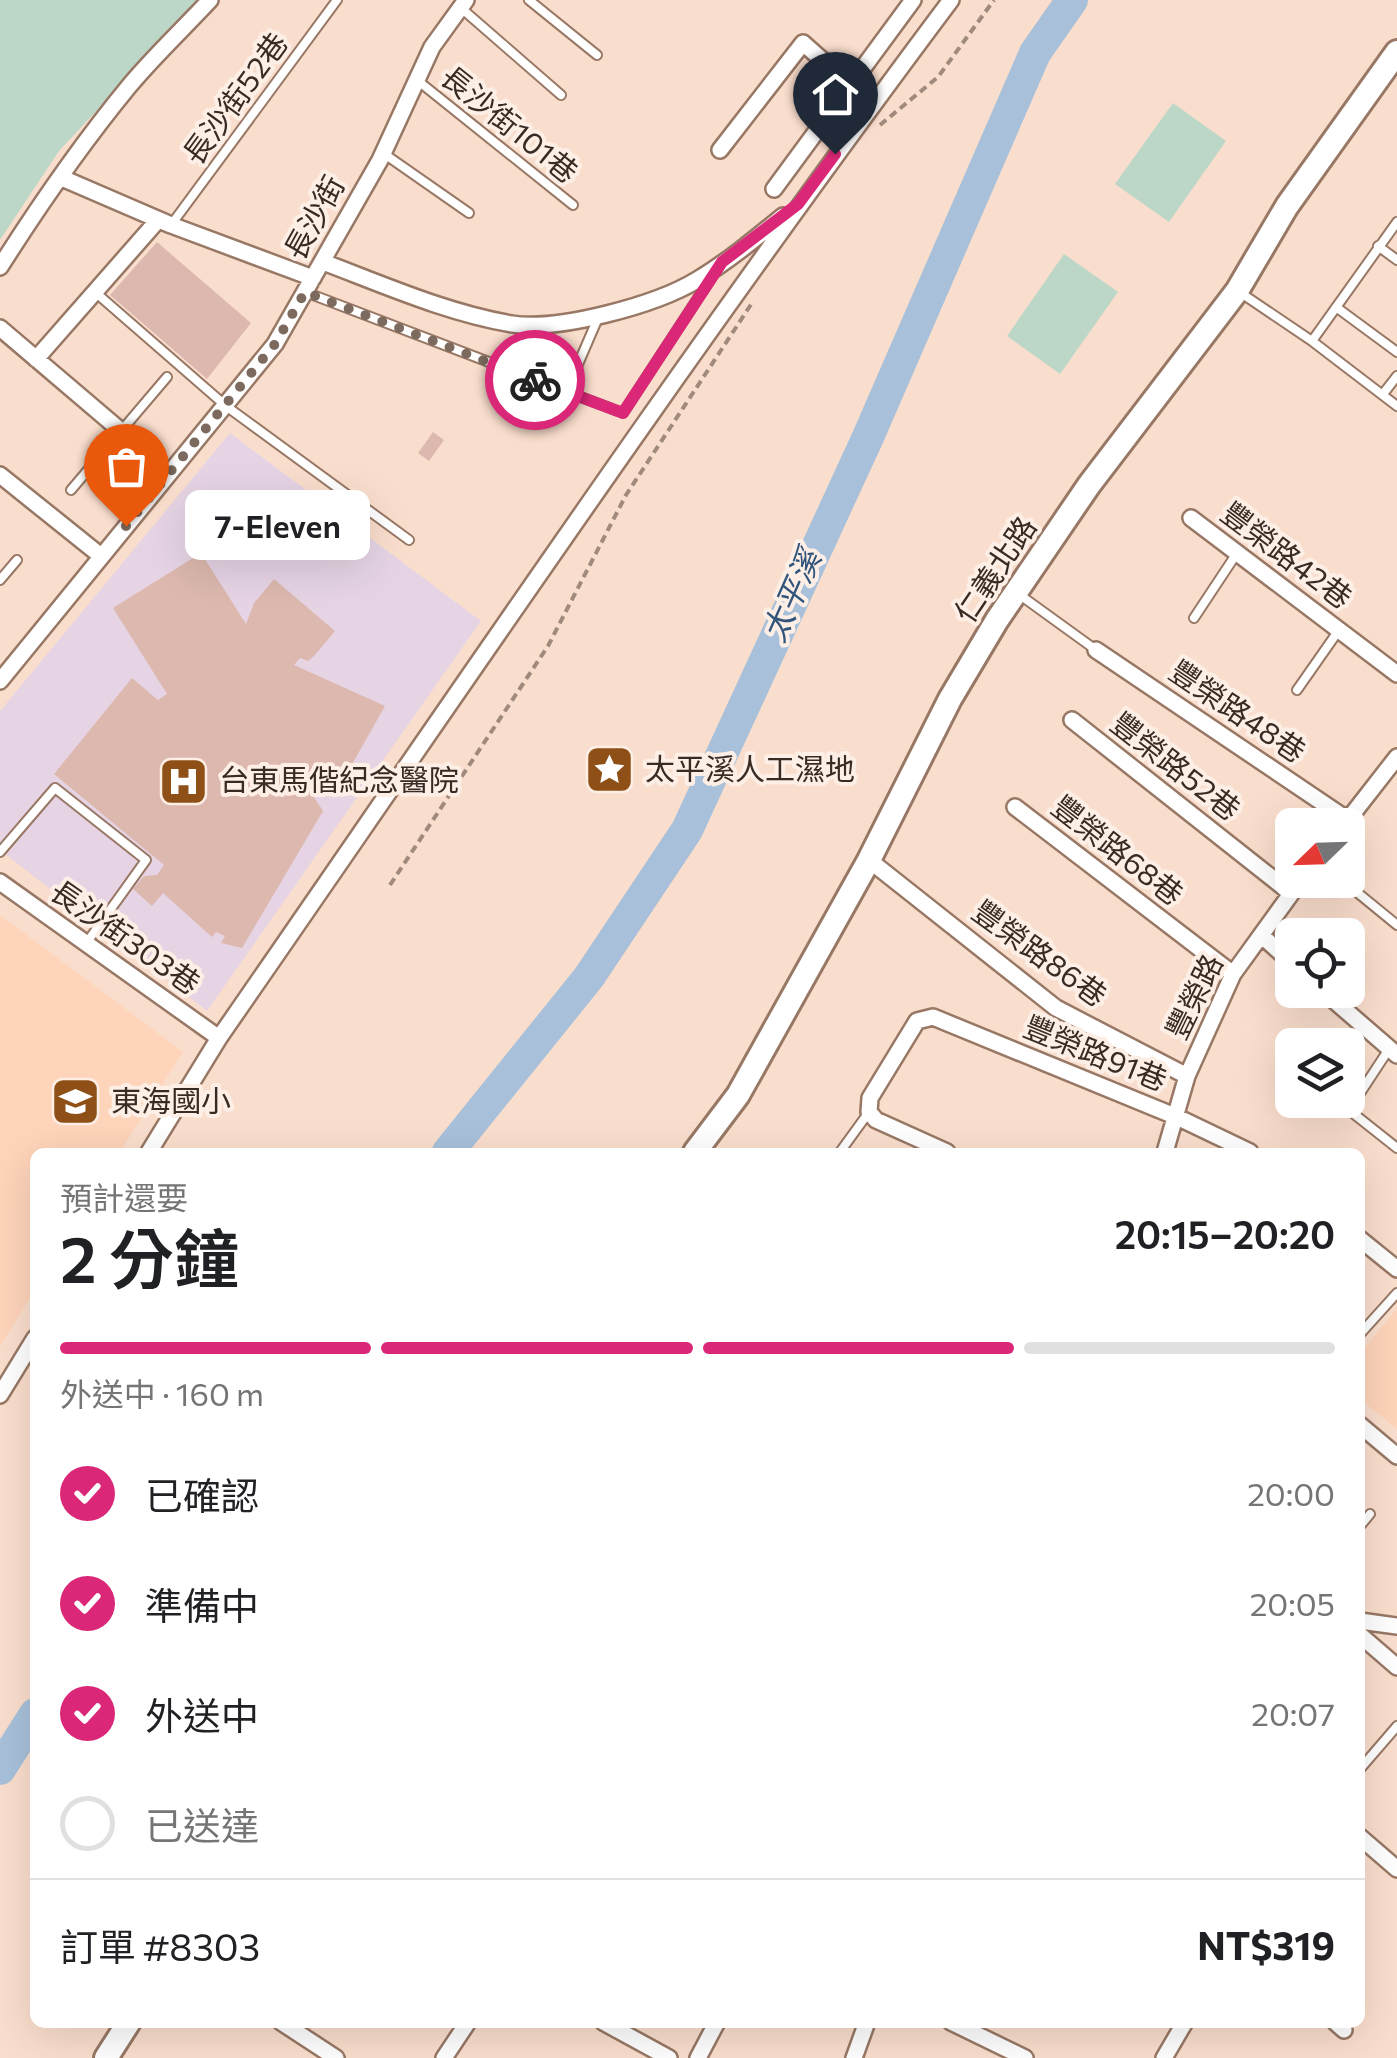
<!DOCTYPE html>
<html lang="zh-TW">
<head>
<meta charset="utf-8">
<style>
	:root { --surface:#fff; --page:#f2f2f2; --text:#202124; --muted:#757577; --line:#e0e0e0; --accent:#db2777 }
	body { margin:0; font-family:Commissioner,"Noto Sans TC",sans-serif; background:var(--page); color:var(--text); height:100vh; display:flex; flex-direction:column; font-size:38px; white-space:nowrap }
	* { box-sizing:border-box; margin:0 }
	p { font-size:32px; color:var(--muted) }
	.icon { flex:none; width:55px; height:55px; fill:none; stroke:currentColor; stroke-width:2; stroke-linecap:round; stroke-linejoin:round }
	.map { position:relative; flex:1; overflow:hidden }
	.sheet { position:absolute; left:30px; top:1148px; width:1335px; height:880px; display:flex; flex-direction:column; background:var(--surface); border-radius:15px; box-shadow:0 10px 40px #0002 }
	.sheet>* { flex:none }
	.needle { width:65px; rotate:247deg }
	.tools { position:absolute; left:1275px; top:808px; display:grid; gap:20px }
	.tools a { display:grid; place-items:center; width:90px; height:90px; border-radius:15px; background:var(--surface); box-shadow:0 10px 40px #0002; font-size:50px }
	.pin { position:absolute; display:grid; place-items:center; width:85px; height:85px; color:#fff; margin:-102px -42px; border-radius:50% 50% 50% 0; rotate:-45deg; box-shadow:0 0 10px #0007 }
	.pin .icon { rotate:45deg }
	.courier { position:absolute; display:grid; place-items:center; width:100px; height:100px; margin:-50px; border:8px solid #db2777; border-radius:50%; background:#fff; color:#222; box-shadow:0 2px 12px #0007 }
	.bubble { position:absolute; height:70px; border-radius:15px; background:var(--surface); box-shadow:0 10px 40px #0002; font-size:32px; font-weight:600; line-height:70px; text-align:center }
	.headline em { font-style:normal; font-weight:600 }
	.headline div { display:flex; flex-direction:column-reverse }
	.headline { display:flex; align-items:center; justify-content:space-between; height:170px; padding:0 30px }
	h1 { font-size:65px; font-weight:600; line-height:75px }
	.bar { display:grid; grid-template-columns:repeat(4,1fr); gap:15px 10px; align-content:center; height:120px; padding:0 30px }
	.bar i { height:12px; border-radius:8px; background:var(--line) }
	.bar .selected { background:var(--accent) }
	.bar p { grid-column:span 4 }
	.line { display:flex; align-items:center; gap:25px; padding:0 30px; border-top:2px solid var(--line) }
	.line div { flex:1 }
	ol { padding:0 30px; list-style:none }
	li { display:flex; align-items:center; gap:30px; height:110px }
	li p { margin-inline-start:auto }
	li .icon { padding:10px; border-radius:50%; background:var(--accent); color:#fff; stroke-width:4 }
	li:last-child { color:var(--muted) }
	li i { width:55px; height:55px; border:5px solid var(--line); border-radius:50% }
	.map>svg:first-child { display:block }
	.built { fill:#fed4ba }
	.medical { fill:#e6d4e4 }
	.green { fill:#bcd6c8 }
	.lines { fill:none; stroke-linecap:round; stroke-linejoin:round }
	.river { stroke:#a8c0da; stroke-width:32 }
	.building { fill:#dcb8ae }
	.lane-casing { stroke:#987865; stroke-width:12 }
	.street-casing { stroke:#987865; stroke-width:20 }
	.secondary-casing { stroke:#987865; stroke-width:28 }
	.path { stroke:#9f8a7d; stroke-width:4; stroke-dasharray:8 5; stroke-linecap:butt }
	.lane { stroke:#fff; stroke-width:8 }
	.street { stroke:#fff; stroke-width:15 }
	.secondary { stroke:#fff; stroke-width:22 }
	.done { stroke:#7c6a5e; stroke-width:10; stroke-dasharray:0 18 }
	.route { stroke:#db2777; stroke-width:12 }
	.labels { text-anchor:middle; stroke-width:8; stroke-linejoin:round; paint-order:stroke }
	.street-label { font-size:30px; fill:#382b23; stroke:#fdeee6 }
	.poi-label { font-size:30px; fill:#382b23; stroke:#fdeee6; text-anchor:start }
	.water-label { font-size:32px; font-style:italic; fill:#31557b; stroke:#fdeee6 }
</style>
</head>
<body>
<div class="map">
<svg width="1397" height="2058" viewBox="0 0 1397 2058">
	<rect width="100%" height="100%" fill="#fadecd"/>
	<path class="built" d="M0 915 183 1052 120 1152H35V1290L0 1346Z
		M1397 1308V1429L1360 1399V1354Z"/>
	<path class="medical" d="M230 433 481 621 207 1011 0 850V711Z"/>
	<path class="green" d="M0 0H200L59 151 0 240Z
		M1173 103 1226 141 1169 222 1115 184Z
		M1064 254 1118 292 1060 374 1007 336Z"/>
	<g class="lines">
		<path class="river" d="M448 1152 589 977 687 830 868 437 1035 53 1072 0
			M0 1769 35 1714"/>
	</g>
	<path class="building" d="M157 242 251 323 207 379 110 295Z
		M433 432 444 440 429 461 418 453Z
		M201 553 246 624 254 603 274 579 335 631 315 655 308 661 300 658 294 665 385 706 342 782 306 785 323 811 242 948 221 943 225 936 216 932 212 937 163 893 152 906 133 889 144 876 157 875 164 865 54 774 132 678 158 700 167 694 113 608Z"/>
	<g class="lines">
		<defs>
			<path id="lane" d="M529 0 597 55
				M461 8 561 95
				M417 80 573 205
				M383 153 469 213
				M171 225 337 0
				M1378 246 1397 260
				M1238 291 1312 341 1397 406
				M95 292 226 406 409 540
				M305 292 623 413 713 275
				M1336 307 1397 352
				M1312 341 1397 222
				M516 373 534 326
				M566 392 598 318
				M1383 394 1397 376
				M71 490 167 377
				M0 580 17 560
				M1020 595 1096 650
				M1194 618 1237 553
				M1297 690 1339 630
				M0 852 55 788 146 860 85 945
				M1342 880 1397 925
				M1389 1049 1349 1110 1397 1148
				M840 1152 869 1112
				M1360 1334 1397 1293
				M1360 1526 1370 1514
				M1360 1769 1397 1726"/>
			<path id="street" d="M720 150 803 43 873 105
				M62 178 171 225 313 278
				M774 189 913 0
				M323 262C384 285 447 313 512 324 559 331 656 305 697 280 727 262 755 239 783 216
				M0 267C40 204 83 142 130 85 155 55 184 28 210 0
				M0 328 121 431
				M36 359 158 220
				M0 475 101 556
				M1191 518 1397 674
				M1096 650 1348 820
				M0 681 275 344 380 160 432 47 466 0
				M1072 720 1291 893
				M1015 807 1233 974
				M1344 825 1397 757
				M869 860 1056 1008 1187 1076
				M0 882 219 1038
				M1261 935 1292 963
				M1322 990 1397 1055
				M149 1152 219 1038C460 690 697 339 951 0
				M947 1152 876 1120 869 1112 870 1098 917 1021 933 1017 1177 1117 1250 1152
				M1165 1152 1187 1076 1233 974 1301 880
				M1360 1239 1397 1269
				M0 1395 35 1338
				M1360 1425 1397 1456
				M1360 1621 1397 1626
				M1360 1635 1397 1667
				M1360 1837 1397 1869
				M281 2022 336 2058
				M603 2022 669 2058
				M951 2022 1025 2058
				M1335 2022 1344 2030
				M444 2058 468 2022
				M698 2058 717 2022
				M854 2058 867 2022
				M1164 2058 1185 2022"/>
			<path id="secondary" d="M695 1152 738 1095 869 860 950 699 997 620 1089 485 1237 291 1287 206 1397 52
				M106 2058 129 2022"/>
		</defs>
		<use href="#lane" class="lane-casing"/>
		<use href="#street" class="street-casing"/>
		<use href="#secondary" class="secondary-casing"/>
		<path class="path" d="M880 125 938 77 994 0
			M390 885 548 646 626 495 752 303"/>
		<use href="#lane" class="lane"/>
		<use href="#street" class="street"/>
		<use href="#secondary" class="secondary"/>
	</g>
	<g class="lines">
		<path class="done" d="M126 526 275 344 305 292 535 380"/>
		<path class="route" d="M535 380 623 413 722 262 798 204 835 154"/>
	</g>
	<defs>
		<symbol id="sight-square" viewBox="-11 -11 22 22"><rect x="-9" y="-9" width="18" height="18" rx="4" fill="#8f5018" stroke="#fdeee6"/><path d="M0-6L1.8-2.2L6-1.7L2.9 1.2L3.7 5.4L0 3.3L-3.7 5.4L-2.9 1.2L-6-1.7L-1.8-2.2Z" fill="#fff"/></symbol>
		<symbol id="hospital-square" viewBox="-11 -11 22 22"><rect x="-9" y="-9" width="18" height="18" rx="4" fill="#8f5018" stroke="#fdeee6"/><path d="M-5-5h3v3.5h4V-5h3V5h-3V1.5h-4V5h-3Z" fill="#fff"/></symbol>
		<symbol id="school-square" viewBox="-11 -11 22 22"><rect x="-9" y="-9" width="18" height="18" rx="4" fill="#8f5018" stroke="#fdeee6"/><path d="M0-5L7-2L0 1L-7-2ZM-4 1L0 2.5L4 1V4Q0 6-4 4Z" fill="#fff"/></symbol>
	</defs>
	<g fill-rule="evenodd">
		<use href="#sight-square" x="582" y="742" width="55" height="55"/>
		<use href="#hospital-square" x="156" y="754" width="55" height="55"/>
		<use href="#school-square" x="48" y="1074" width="55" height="55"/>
	</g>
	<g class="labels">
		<g class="street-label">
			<text transform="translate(236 99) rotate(-54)" y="10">長沙街52巷</text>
			<text transform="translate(509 125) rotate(39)" y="10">長沙街101巷</text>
			<text transform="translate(315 218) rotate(-61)" y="10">長沙街</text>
			<text transform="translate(1286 556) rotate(37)" y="10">豐榮路42巷</text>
			<text transform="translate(996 570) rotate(-56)" y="10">仁義北路</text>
			<text transform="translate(1237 712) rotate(34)" y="10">豐榮路48巷</text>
			<text transform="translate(1175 767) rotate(38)" y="10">豐榮路52巷</text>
			<text transform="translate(1117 851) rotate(38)" y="10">豐榮路68巷</text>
			<text transform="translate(125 938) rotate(35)" y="10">長沙街303巷</text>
			<text transform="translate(1039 954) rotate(36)" y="10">豐榮路86巷</text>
			<text transform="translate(1195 997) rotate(-64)" y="10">豐榮路</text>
			<text transform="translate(1095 1054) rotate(22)" y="10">豐榮路91巷</text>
		</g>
		<g class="poi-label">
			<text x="645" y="780">太平溪人工濕地</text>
			<text x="219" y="791">台東馬偕紀念醫院</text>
			<text x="111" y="1112">東海國小</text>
		</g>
		<g class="water-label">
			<text transform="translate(792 596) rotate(-66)" y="11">太平溪</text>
		</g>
	</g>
</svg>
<div class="tools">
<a><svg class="needle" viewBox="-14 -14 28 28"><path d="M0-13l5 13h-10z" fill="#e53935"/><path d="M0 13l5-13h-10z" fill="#757577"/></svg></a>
<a><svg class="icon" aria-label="locate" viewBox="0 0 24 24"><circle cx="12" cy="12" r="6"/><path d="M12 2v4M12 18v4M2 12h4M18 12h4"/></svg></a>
<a><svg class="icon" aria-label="layers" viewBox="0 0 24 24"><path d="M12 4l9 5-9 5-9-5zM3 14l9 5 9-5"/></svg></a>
</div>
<div class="pin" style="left:126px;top:526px;background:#ea580c"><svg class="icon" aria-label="bag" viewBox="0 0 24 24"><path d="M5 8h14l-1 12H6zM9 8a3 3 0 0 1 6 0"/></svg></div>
<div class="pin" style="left:835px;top:154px;background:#1f2937"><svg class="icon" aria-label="home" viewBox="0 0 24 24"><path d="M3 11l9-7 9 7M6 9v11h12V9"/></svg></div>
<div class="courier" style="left:535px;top:380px"><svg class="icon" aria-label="bike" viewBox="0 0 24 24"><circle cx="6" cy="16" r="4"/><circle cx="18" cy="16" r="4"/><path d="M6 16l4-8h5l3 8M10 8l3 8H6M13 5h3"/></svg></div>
<div class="bubble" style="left:185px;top:490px;width:185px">7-Eleven</div>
<section class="sheet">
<div class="headline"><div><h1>2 分鐘</h1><p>預計還要</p></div><em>20:15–20:20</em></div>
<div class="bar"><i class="selected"></i><i class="selected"></i><i class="selected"></i><i></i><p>外送中 · 160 m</p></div>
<ol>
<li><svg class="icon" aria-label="check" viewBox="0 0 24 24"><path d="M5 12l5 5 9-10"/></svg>已確認<p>20:00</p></li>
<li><svg class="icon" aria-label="check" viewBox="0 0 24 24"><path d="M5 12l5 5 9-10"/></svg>準備中<p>20:05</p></li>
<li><svg class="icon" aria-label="check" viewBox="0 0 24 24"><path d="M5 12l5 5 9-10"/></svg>外送中<p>20:07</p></li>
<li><i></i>已送達</li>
</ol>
<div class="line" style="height:130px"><div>訂單 #8303</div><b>NT$319</b></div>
</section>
</div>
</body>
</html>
